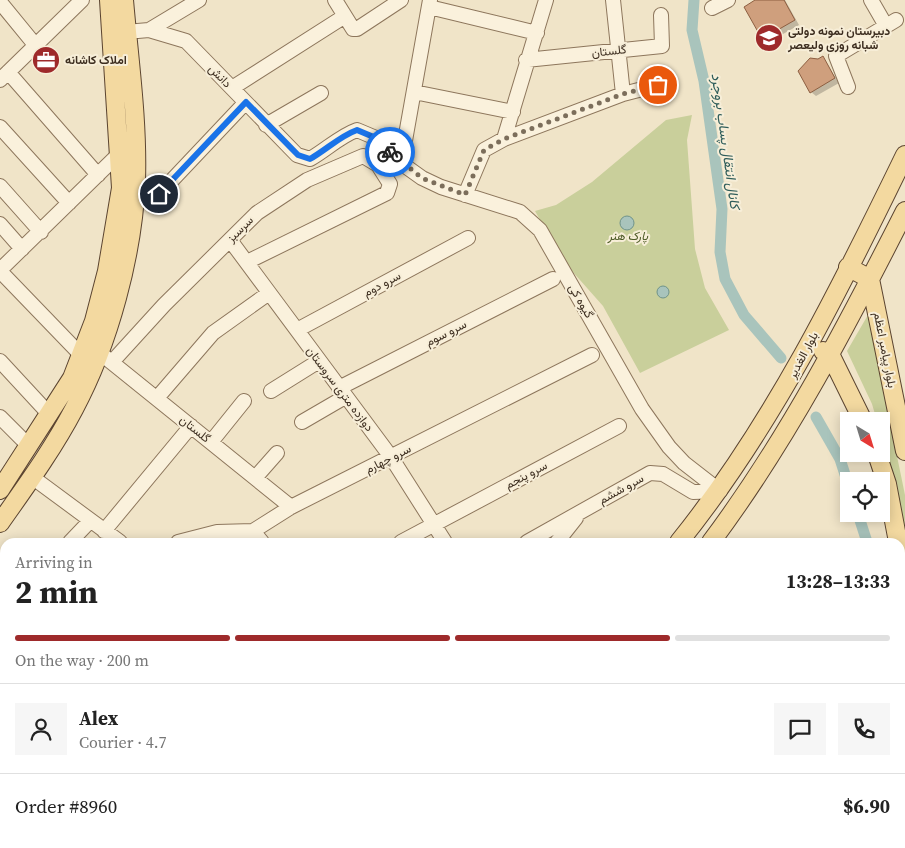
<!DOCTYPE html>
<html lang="en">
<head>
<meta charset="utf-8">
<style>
	:root { --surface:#fff; --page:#f6f6f6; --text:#222; --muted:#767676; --line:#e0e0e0; --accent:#9e2a2b }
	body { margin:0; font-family:"Source Serif 4",Vazirmatn,serif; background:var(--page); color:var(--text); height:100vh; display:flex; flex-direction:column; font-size:19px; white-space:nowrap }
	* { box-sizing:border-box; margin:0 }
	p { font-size:16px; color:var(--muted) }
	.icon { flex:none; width:28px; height:28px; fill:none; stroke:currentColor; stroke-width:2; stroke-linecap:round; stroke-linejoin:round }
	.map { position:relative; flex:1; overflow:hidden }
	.drawer { position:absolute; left:0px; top:538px; width:905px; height:311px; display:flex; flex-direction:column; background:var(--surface); border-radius:15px 15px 0 0; box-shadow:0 2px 12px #0003 }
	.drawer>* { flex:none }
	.needle { width:32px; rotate:142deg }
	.tools { position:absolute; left:840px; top:412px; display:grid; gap:10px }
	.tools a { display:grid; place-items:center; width:50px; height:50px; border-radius:0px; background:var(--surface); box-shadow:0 2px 12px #0003; font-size:25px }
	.pin { position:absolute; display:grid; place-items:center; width:42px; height:42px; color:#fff; margin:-21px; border:2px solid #fff; border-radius:50%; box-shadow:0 1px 5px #0007 }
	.courier { position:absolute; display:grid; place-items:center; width:50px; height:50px; margin:-25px; border:4px solid #1a73e8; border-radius:50%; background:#fff; color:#222; box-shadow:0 1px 6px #0007 }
	.overview em { font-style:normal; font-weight:700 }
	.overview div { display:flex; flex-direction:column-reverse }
	.overview { display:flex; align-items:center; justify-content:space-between; height:85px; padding:0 15px }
	h1 { font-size:32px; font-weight:700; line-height:38px }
	.bar { display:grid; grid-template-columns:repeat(4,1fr); gap:8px 5px; align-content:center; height:60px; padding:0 15px }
	.bar i { height:6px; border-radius:4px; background:var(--line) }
	.bar .on { background:var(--accent) }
	.bar p { grid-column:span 4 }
	.line { display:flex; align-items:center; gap:12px; padding:0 15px; border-top:1px solid var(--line) }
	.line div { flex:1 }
	.round { display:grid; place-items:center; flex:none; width:52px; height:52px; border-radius:0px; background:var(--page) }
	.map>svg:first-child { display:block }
	.green { fill:#c9cf9b }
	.cemetery { fill:#bfc49a }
	.water { fill:#a9c4bc; stroke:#6f938a }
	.shadow { fill:#0003 }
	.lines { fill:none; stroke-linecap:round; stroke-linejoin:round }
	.canal { stroke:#a9c4bc; stroke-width:11 }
	.building { fill:#cf9f7d; stroke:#8d5f41 }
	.minor-casing { stroke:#8d765c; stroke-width:16 }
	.major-casing { stroke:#5b4430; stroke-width:20 }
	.minor { stroke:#faf1dc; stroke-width:14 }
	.major { stroke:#f3d9a0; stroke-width:18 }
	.done { stroke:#7c6e5b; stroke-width:5; stroke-dasharray:0 9 }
	.route { stroke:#1a73e8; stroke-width:6 }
	.labels { text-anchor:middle; stroke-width:4; stroke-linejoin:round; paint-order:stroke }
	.poi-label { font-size:12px; font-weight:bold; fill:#3d2e20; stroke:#f7eed8; text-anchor:start }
	.street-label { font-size:12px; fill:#3d2e20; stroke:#f7eed8 }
	.park-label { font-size:12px; font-style:italic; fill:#4d5a26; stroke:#f7eed8 }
	.water-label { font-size:14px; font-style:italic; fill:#2f5d5a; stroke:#f7eed8 }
</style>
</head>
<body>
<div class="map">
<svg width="905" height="848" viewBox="0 0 905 848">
	<rect width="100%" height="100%" fill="#f0e4c8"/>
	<path class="green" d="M692 115 687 140 695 249 705 288 729 330 640 373 603 306 564 262 535 211 556 205 592 182 666 120Z
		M872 308V335L905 495V527L896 487 881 437V421H877L872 404 847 351Z"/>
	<path class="cemetery" d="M0 638 5 640V844H280L273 848H0Z"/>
	<path class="water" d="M620 223a7 7 0 1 1 14 0a7 7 0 1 1-14 0Z
		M657 292a6 6 0 1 1 12 0a6 6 0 1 1-12 0Z"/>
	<path class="shadow" d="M758 0H785L799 25 767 43 745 7Z
		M823 58 839 83 816 96 811 92 819 60Z"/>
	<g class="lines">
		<path class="canal" d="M694 0 692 30 704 81 722 209 720 252 725 279 744 315 781 358
			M816 417 840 459 849 487
			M858 514 867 542
			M888 844 891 848"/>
	</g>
	<path class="building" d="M755 0H784L795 20 762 39 744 7Z
		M823 56 835 78 810 93 798 71 810 58 818 59Z"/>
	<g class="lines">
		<defs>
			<path id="minor" d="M335 0 353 29H357L401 0
				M613 0 623 94
				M871 0 886 26
				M0 2 36 46
				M429 7 537 33
				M712 8 728 0
				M149 30 199 0
				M126 32 149 30 186 41 297 155 310 159C326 150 340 136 357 130L376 138 401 163 422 178 441 187 520 212 540 230 642 409 669 447 684 463 720 491
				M526 60 662 46 661 15
				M8 72 98 175
				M0 80 82 0
				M848 87 836 56 896 20
				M232 88 345 16
				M414 92 513 112
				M266 125 321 93
				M0 127 69 203
				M504 139 546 0
				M401 163 430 0
				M0 186 41 232
				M159 194 245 103
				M465 195 484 150 504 139 623 94 658 85
				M0 224 22 249
				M230 240 391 457 445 542
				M0 270 120 153
				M0 271 82 356
				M297 330 468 238
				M105 357 291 507
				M0 361 50 415
				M112 362 164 305 257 213 307 180 363 156 378 165 390 184 387 193 247 262
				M339 388 553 279
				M271 391 319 361
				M157 398 213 333 269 293
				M0 417 29 446
				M302 422 345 397
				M211 442 244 401
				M32 477 120 542
				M255 478 277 453
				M104 531 191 426
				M70 542 90 521
				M178 542 217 532 253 531 291 507 592 355
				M245 542 253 531 262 542
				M401 542 619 426
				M527 542 650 473 663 474 693 492 720 491
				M557 542 576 518
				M0 620 5 614
				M412 844 414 848
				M613 844 626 848
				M540 848 546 844"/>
			<path id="major" d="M848 267 870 279 905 451
				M823 351 830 354 863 421
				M877 454 887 484 898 542
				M0 490 72 378 94 321 107 271 121 188 109 0
				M0 523C26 486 53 449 74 409 109 344 133 254 136 181 138 121 129 59 124 0
				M679 542C773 425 840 289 905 155
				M711 542C788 439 847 325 905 211
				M900 550 905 576
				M370 844H379
				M313 848 320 844"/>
		</defs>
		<use href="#minor" class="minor-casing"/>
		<use href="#major" class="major-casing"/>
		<use href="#minor" class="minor"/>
		<use href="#major" class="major"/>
	</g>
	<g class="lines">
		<path class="done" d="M390 152 422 178 465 195 484 150 504 139 623 94 658 85"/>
		<path class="route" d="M159 194 246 102 298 155 310 159C326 150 340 136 357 130L376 138 390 152"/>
	</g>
	<defs>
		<symbol id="school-disc" viewBox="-11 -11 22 22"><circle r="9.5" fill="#9e2a2b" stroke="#f7eed8"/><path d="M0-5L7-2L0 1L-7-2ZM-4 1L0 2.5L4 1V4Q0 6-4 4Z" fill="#fff"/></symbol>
		<symbol id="office-disc" viewBox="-11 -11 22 22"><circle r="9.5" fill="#9e2a2b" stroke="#f7eed8"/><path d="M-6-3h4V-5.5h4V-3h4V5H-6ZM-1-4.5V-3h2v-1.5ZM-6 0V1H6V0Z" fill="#fff"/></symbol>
	</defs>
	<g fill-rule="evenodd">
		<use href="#school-disc" x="753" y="22" width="32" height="32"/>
		<use href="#office-disc" x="30" y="44" width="32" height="32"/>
	</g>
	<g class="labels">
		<g class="poi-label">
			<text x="788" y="35">دبیرستان نمونه دولتی<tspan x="788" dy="14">شبانه روزی ولیعصر</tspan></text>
			<text x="65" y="64">املاک کاشانه</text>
		</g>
		<g class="street-label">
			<text transform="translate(609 51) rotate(-6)" y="4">گلستان</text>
			<text transform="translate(220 76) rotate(46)" y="4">دانش</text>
			<text transform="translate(240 229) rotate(-45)" y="4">سرسبز</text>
			<text transform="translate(382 284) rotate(-28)" y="4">سرو دوم</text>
			<text transform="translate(581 301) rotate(60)" y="4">گیوه کی</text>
			<text transform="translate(446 333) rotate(-27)" y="4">سرو سوم</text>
			<text transform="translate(885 350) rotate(79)" y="4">بلوار پیامبر اعظم</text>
			<text transform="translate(803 355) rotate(-62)" y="4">بلوار الغدیر</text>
			<text transform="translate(340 389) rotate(53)" y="4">دوازده متری سروستان</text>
			<text transform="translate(195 429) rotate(39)" y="4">گلستان</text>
			<text transform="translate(388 459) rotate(-27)" y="4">سرو چهارم</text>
			<text transform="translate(526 475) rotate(-28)" y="4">سرو پنجم</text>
			<text transform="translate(621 489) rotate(-29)" y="4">سرو ششم</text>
		</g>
		<g class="park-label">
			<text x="628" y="240">پارک هنر</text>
		</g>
		<g class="water-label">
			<text transform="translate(726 141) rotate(82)" y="5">کانال انتقال پساب بروجرد</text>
		</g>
	</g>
</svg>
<div class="tools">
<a><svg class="needle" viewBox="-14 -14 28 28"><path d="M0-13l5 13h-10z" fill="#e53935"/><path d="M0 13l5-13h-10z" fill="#767676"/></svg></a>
<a><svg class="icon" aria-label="locate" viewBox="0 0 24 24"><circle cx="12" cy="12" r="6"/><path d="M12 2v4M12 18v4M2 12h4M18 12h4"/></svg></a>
</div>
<div class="pin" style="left:658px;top:85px;background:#ea580c"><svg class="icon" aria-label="bag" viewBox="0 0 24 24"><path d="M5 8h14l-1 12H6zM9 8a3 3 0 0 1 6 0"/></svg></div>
<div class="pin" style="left:159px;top:194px;background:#1f2937"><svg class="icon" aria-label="home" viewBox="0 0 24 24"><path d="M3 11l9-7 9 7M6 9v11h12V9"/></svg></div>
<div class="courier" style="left:390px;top:152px"><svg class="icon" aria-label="bike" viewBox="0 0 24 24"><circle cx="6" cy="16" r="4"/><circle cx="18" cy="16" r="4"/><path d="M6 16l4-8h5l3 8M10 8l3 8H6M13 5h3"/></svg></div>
<section class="drawer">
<div class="overview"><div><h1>2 min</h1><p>Arriving in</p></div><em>13:28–13:33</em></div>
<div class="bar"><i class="on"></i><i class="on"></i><i class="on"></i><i></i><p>On the way · 200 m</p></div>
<div class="line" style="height:90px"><a class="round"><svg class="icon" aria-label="person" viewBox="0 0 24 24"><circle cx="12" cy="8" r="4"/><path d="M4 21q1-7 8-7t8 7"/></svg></a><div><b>Alex</b><p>Courier · 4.7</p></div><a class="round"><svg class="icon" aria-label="chat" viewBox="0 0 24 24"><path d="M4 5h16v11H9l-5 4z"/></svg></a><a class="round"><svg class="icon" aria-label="phone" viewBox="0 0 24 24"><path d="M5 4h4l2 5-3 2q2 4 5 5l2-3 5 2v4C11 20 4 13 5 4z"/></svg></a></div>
<div class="line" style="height:65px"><div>Order #8960</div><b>$6.90</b></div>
</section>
</div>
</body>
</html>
